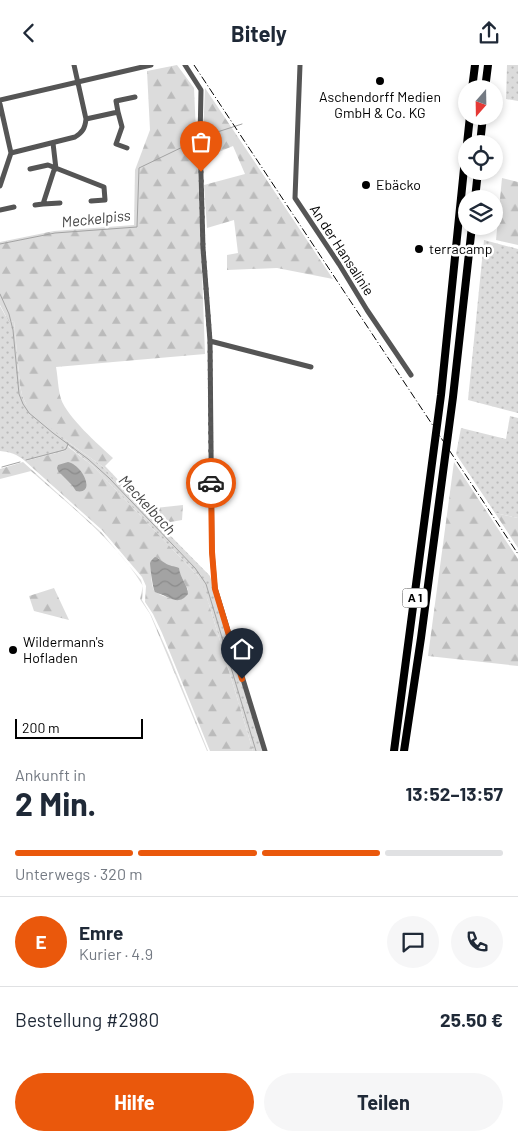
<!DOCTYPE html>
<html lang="de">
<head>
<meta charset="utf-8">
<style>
	:root { --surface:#fff; --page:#f6f6f7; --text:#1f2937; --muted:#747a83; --line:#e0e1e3; --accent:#ea580c }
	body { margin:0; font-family:Barlow,sans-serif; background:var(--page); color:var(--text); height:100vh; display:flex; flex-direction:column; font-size:19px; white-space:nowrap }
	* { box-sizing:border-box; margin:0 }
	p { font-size:16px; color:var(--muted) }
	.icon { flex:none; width:28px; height:28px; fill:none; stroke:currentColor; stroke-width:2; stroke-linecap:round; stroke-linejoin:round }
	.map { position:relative; height:686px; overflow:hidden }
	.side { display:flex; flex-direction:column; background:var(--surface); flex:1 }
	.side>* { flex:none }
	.needle { width:32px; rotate:200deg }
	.tools { position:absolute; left:458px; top:15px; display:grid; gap:10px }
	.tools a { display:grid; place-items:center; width:45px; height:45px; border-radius:50%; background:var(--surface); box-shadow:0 2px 8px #0003; font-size:25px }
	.scale { position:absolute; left:15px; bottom:12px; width:128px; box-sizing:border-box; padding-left:5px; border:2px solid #000; border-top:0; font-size:14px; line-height:18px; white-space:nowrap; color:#000; -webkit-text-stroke:4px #fff; paint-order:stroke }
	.pin { position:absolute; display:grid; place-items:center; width:42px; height:42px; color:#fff; margin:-51px -21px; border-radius:50% 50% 50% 0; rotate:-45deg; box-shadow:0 0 5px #0007 }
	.pin .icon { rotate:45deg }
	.courier { position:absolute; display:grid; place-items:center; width:50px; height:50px; margin:-25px; border:4px solid #ea580c; border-radius:50%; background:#fff; color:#222; box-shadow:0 1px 6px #0007 }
	.headline em { font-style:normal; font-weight:700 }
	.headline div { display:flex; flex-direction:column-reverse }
	.headline { display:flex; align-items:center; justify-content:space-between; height:85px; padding:0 15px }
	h1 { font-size:32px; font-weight:700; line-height:38px }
	.bar { display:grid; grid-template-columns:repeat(4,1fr); gap:8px 5px; align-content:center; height:60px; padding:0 15px }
	.bar i { height:6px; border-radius:4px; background:var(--line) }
	.bar .on { background:var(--accent) }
	.bar p { grid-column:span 4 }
	.line { display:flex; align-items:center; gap:12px; padding:0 15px; border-top:1px solid var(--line) }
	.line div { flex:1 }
	.round { display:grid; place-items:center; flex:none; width:52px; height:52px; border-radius:26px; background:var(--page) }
	.cta { display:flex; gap:10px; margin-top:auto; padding:10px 15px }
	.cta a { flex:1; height:58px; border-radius:30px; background:var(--accent); color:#fff; font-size:20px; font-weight:700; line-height:58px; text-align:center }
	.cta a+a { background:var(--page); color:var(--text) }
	header { display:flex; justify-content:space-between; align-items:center; height:65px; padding:0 15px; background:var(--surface); font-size:22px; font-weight:700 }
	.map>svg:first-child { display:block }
	.grass { fill:url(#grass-dots) }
	.forest { fill:url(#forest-firs); fill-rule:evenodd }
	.water { fill:url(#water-waves) }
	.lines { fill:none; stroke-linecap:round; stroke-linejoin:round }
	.stream { stroke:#a3a3a3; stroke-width:1 }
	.minor { stroke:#555; stroke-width:5 }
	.highway { stroke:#000; stroke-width:8 }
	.rail { stroke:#000; stroke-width:1; stroke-dasharray:8 2.5 1 2.5; stroke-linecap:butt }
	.done { stroke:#595959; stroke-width:5; stroke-dasharray:0 9 }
	.route { stroke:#ea580c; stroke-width:6 }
	.poi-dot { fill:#000; stroke:#fff; stroke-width:2 }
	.labels { text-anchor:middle; stroke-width:5; stroke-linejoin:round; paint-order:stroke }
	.shield { fill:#fff; stroke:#4c4c4c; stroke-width:1 }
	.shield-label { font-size:12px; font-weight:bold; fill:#000 }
	.poi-label { font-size:14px; fill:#000; stroke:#fff; text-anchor:start }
	.street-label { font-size:14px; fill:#000; stroke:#fff }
	.water-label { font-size:15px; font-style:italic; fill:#444; stroke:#fff }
</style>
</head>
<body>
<header><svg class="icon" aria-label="back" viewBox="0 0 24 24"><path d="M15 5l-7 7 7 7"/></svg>Bitely<svg class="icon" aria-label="share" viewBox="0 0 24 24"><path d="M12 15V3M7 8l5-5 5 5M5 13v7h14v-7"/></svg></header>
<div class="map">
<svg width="518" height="686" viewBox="0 0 518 686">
	<defs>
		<pattern id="grass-dots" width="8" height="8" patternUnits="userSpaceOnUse" patternTransform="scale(1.25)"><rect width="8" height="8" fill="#dcdcdc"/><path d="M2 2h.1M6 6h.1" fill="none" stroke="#bbb" stroke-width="1.8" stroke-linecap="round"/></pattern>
		<pattern id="forest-firs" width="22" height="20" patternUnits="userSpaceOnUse" patternTransform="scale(1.25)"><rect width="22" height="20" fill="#dcdcdc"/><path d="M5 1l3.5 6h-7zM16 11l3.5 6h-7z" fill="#bbb"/></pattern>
		<pattern id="water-waves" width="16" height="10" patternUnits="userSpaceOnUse" patternTransform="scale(1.25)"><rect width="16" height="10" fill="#a3a3a3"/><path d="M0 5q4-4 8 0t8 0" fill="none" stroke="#8b8b8b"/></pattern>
	</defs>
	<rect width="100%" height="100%" fill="#fff"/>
	<path class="grass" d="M507 0H518V36L506 34Z
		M484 175 518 184V348L468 335Z
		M0 241 9 257 14 256 20 320 22 330 26 339 68 377 102 401 143 445 146 444 159 459 210 511 263 686H253L208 536 198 511 93 401 68 381 64 386 25 396C17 389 10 387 0 386Z
		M510 351 518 353V453L495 448 456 389 461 363 506 374Z"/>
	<path class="forest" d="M177 0 194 23 201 179 205 289 56 302C58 313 58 324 61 334 68 353 98 379 113 393L105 401 146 444 183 440 182 455 159 459 146 444 143 446 102 401 68 377 31 346 26 339 22 330 20 320 14 256 9 257 0 240V177L54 166 134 160 135 105 150 65 147 6Z
		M205 23 333 214 277 203 227 205V190L238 188 234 155 207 163 204 120 245 109 233 81 202 94Z
		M502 113 518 117V180L496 175Z
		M67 381 93 401 198 511 204 523 208 536 253 686H210L162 568 153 549 145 537 146 521 142 512 102 465 25 396 64 386ZM158 493 165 499 179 504 180 509 188 525 178 535C172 534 160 531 155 526 151 523 151 504 150 498Z
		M23 397 101 467 141 515 143 522 142 535 151 550 169 590 208 686H207L150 549 140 534 143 521C116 476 69 440 31 406L0 414V404Z
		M454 397 518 494V601L428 591Z
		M495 448 518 453V483Z
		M54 523 69 555 34 546 29 531Z"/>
	<path class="water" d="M68 397C84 401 96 430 76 426L72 420 58 406 57 403 58 400Z
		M155 492C159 493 161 496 165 498 169 501 174 501 179 503 180 513 188 520 188 529 180 539 173 535 163 530 160 529 157 528 155 527 153 524 150 503 150 498 151 495 153 494 155 492Z"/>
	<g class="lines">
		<path class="stream" d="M205 71 242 59
			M0 179 55 168 137 162 139 103 193 77
			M0 229 9 249 13 265 19 329 23 339 29 348 53 368 88 394 109 413 195 503 206 519 256 686
			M26 395 64 385 66 384 68 379
			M2 402 20 397"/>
		<path class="minor" d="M185 0 201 25 200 75 203 183 210 276 212 487 215 523 265 686
			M300 0 295 133 339 199 367 245 411 310
			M0 35 151 0
			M0 39 11 88 75 72C83 67 85 63 86 54L74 0
			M118 47 122 62 116 79 127 83
			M86 54 118 47 116 36 135 32
			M53 78 56 104 54 105 43 139 60 138
			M30 104 48 100 104 122 105 135 91 136
			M0 121 11 88
			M35 140 43 139
			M0 145 14 142
			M210 276 311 302"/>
		<path class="highway" d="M472 24 475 0
			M485 24 488 0
			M467 79 470 51
			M480 79 483 51
			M475 134 478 106
			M394 686 441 330 466 84
			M404 686 421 573 453 332 472 161"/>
		<path class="rail" d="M194 0 518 489"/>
	</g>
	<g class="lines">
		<path class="done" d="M201 107 203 183 210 276 211 418"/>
		<path class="route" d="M211 418 212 487 215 524 242 614"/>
	</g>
	<g class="poi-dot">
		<circle cx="380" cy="16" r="5"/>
		<circle cx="366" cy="120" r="5"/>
		<circle cx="419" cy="184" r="5"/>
		<circle cx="13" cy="585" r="5"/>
	</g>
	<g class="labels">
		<rect class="shield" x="402.5" y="523.5" width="25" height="19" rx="4"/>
		<g class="shield-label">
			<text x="415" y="537">A 1</text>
		</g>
		<g class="poi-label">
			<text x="380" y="37" text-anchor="middle">Aschendorff Medien<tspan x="380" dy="16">GmbH &amp; Co. KG</tspan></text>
			<text x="376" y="125">Ebäcko</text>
			<text x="429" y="189">terracamp</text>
			<text x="23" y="582">Wildermann's<tspan x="23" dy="16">Hofladen</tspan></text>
		</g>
		<g class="street-label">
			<text transform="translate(342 185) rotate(57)" y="5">An der Hansalinie</text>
		</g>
		<g class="water-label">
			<text transform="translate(96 154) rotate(-6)" y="5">Meckelpiss</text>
			<text transform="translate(147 440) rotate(47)" y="5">Meckelbach</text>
		</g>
	</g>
</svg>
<div class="tools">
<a><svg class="needle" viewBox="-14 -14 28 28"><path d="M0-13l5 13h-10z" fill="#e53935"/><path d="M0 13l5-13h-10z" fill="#747a83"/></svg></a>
<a><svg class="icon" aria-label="locate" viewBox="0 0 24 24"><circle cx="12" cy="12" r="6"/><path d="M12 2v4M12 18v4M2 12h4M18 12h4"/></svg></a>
<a><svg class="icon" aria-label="layers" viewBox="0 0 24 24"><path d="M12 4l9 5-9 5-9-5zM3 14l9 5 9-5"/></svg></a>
</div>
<div class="scale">200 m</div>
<div class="pin" style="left:201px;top:107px;background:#ea580c"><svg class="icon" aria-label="bag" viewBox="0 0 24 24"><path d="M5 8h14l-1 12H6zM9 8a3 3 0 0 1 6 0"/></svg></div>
<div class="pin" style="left:242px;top:614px;background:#1f2937"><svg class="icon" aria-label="home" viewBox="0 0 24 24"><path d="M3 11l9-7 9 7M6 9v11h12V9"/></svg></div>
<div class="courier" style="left:211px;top:418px"><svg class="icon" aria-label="car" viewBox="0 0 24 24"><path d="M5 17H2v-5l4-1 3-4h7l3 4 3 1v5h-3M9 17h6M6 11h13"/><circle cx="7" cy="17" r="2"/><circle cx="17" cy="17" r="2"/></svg></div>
</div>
<section class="side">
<div class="headline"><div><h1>2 Min.</h1><p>Ankunft in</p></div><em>13:52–13:57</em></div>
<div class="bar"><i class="on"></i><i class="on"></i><i class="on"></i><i></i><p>Unterwegs · 320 m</p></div>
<div class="line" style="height:90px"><b class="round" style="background:var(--accent);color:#fff">E</b><div><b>Emre</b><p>Kurier · 4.9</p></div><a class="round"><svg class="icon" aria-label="chat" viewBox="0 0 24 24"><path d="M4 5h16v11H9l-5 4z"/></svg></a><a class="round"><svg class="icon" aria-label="phone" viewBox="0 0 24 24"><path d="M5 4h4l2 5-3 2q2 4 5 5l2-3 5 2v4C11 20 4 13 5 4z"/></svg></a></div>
<div class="line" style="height:65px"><div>Bestellung #2980</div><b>25.50 €</b></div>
<div class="cta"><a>Hilfe</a><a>Teilen</a></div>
</section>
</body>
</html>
